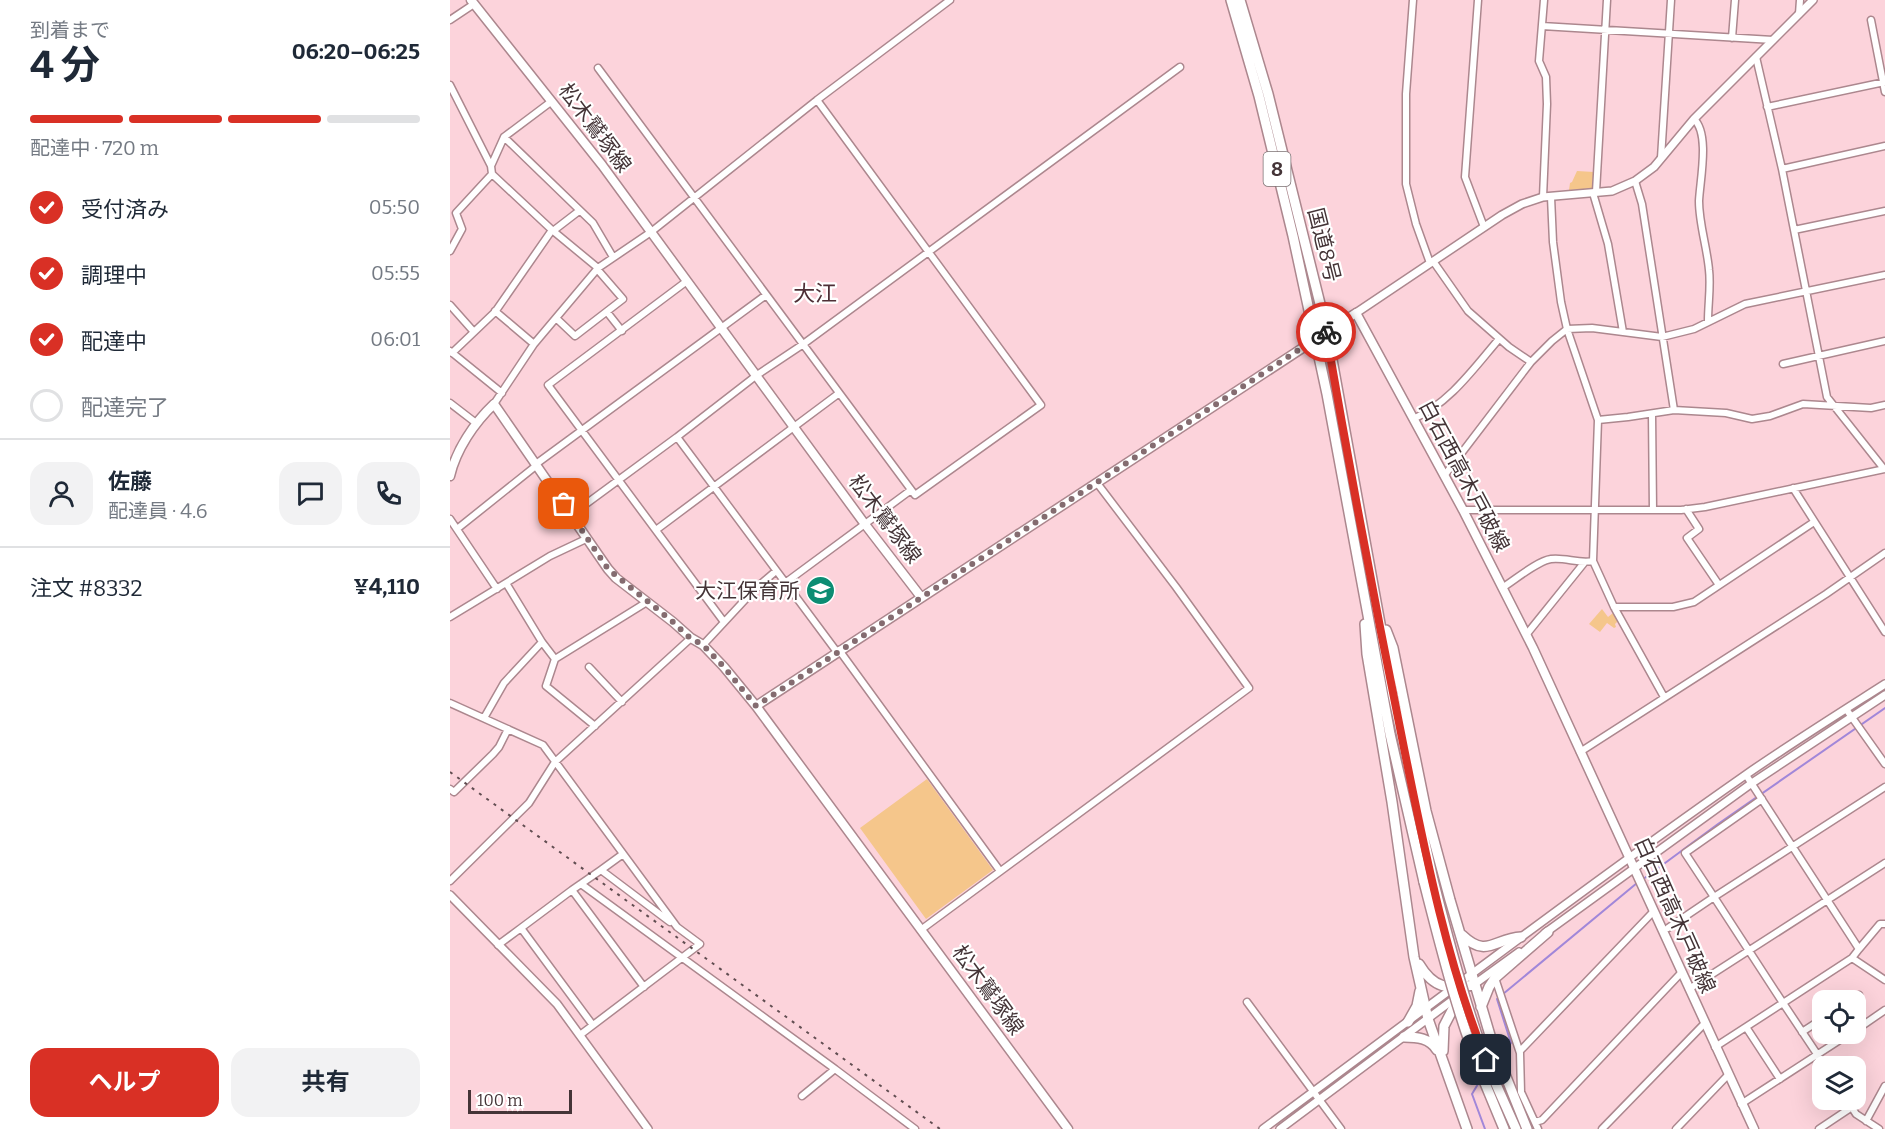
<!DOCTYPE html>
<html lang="ja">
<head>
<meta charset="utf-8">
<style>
	:root { --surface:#fff; --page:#f2f2f3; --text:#1f2937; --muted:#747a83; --line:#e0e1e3; --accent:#d93025 }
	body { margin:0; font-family:Bitter,"Noto Sans JP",serif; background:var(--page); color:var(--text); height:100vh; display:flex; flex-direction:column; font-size:22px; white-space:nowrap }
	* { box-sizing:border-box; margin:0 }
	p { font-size:20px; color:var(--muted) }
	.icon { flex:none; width:33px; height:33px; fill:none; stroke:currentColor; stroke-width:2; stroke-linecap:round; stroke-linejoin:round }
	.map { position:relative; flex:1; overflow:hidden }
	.sheet { display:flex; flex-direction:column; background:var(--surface); width:450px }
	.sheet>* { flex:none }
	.tools { position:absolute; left:1362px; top:990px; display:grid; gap:12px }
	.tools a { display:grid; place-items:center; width:54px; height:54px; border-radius:12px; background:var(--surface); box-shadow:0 6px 24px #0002; font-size:30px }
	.scale { position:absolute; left:18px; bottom:15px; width:104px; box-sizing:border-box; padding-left:6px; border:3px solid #443437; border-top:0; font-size:16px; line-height:21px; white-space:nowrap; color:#443437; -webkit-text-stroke:4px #fff; paint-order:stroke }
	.pin { position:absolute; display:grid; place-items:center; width:51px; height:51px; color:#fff; margin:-26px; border-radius:12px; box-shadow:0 3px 9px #0006 }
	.courier { position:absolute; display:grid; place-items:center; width:60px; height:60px; margin:-30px; border:4px solid #d93025; border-radius:50%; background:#fff; color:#222; box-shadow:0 2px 8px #0007 }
	.summary em { font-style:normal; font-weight:700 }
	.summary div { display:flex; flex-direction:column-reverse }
	.summary { display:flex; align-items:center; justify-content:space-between; height:102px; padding:0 30px }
	h1 { font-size:39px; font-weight:700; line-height:45px }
	.bar { display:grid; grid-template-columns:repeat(4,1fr); gap:9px 6px; align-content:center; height:72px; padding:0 30px }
	.bar i { height:8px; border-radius:4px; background:var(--line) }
	.bar .selected { background:var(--accent) }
	.bar p { grid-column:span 4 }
	.line { display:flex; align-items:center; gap:15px; padding:0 30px; border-top:2px solid var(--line) }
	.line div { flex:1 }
	.round { display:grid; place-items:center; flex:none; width:63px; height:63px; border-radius:18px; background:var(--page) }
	ol { padding:0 30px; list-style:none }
	li { display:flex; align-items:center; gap:18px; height:66px }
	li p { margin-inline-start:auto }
	li .icon { padding:6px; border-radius:50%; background:var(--accent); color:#fff; stroke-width:4 }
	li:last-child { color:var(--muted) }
	li i { width:33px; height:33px; border:3px solid var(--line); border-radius:50% }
	.cta { display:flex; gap:12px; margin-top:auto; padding:12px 30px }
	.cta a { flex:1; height:69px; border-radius:18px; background:var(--accent); color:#fff; font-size:24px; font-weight:700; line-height:69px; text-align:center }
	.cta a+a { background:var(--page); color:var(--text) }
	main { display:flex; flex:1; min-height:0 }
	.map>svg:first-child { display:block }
	.green { fill:#f5c68b }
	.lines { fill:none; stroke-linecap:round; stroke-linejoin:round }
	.stream { stroke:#a187d9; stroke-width:2 }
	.minor-casing { stroke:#ac878e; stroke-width:9 }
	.tertiary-casing { stroke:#ac878e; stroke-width:10 }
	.secondary-casing { stroke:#ac878e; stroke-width:11 }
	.trunk-casing { stroke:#ac878e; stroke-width:12 }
	.minor { stroke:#fff; stroke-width:6 }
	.tertiary { stroke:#fff; stroke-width:7 }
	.secondary { stroke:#fff; stroke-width:8 }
	.trunk { stroke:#fff; stroke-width:9 }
	.rail { stroke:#614d51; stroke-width:2; stroke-dasharray:3 6; stroke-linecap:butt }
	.trunk-bridge-casing { stroke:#ac878e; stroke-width:12; stroke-linecap:butt }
	.trunk-bridge { stroke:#fff; stroke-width:9 }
	.done { stroke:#846c70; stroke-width:6; stroke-dasharray:0 10.8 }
	.route { stroke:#d93025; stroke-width:8 }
	.labels { text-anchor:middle; stroke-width:4.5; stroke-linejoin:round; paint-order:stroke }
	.shield { fill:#fff; stroke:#7c7173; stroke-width:1.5 }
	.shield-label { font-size:20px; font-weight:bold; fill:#443437 }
	.street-label { font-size:21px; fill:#443437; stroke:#fff }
	.poi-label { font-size:21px; fill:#443437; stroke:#fff; text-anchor:end }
	.neighbourhood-label { font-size:22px; fill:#4e2f36; stroke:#fff }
</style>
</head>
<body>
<main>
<section class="sheet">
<div class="summary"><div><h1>4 分</h1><p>到着まで</p></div><em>06:20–06:25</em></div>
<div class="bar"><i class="selected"></i><i class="selected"></i><i class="selected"></i><i></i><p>配達中 · 720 m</p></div>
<ol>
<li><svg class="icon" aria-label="check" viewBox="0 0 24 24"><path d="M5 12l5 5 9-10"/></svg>受付済み<p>05:50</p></li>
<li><svg class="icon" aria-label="check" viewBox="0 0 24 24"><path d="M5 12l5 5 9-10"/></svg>調理中<p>05:55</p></li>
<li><svg class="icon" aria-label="check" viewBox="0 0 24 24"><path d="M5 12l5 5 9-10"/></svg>配達中<p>06:01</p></li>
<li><i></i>配達完了</li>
</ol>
<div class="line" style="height:108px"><a class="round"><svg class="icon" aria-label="person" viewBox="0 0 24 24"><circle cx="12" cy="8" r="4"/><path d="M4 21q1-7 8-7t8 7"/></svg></a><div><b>佐藤</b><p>配達員 · 4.6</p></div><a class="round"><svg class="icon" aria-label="chat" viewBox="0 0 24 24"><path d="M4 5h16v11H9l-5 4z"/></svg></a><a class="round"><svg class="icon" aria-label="phone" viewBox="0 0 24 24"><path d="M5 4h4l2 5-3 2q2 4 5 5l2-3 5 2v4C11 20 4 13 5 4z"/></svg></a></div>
<div class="line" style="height:78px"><div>注文 #8332</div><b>¥4,110</b></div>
<div class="cta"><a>ヘルプ</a><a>共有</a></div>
</section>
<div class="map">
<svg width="1435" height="1129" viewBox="0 0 1435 1129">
	<rect width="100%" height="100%" fill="#fcd3db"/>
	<path class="green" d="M1127 171 1144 172 1143 189 1119 190 1120 183 1122 182Z
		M1152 609 1158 617 1163 613 1168 621 1165 624 1166 627 1164 628 1157 623 1150 632 1139 624Z
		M477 779 543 870 476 919 410 828Z"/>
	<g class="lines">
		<path class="stream" d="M1192 880 1268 824 1435 708
			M1050 1057 1061 1043 1047 999 1187 883
			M1031 1079 1022 1094 1035 1129"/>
		<defs>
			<path id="minor" d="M963 0 956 94V184L966 224 980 263
				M1028 0 1015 177 1034 227
				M1349 14 1350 0
				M0 20 24 4
				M1421 20 1435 92
				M1092 26 1323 40
				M1282 38 1285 0
				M1306 57 1332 169 1377 397 1434 469
				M148 68 465 495 591 405 367 100
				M0 85 41 166 42 174 6 213 12 229 0 251
				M1317 107 1435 82
				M1244 119C1260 134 1250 180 1249 201 1249 224 1257 247 1259 270 1261 286 1258 304 1258 321
				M54 137 143 223 163 257
				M1211 158 1221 0
				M41 166 54 137 102 101
				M1332 169 1435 146
				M42 174 102 230 148 268
				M1185 181 1192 204 1224 410
				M1146 192 1157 0
				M1143 193 1158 244 1173 332
				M1093 197 1097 104 1096 77 1089 61 1094 0
				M1101 197 1103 242 1111 302 1117 329 1148 420 1143 561 1164 607 1214 697
				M1344 230 1435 211
				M103 231 129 211
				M983 261 1018 311 1059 347 1081 362
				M237 281 98 385 274 622
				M0 305 24 332
				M45 311 84 344
				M157 312 172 331
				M106 318 125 336 173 299 147 269
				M0 351 52 393
				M2 353 45 312 102 230
				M1333 364 1435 341
				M0 403 26 423
				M44 404 84 344 148 268 201 232 367 100 500 0
				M1202 414 1203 510
				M963 419C999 404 1024 368 1049 339
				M1148 420 1178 417 1224 410 1276 413 1302 419 1320 416 1353 404 1421 408 1435 405
				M227 437 387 652
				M86 464 316 295
				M994 476 1081 362 1102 341 1117 329 1142 328 1212 337 1244 329 1295 304 1435 275
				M1343 488 1435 632
				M1236 509 1249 529 1237 538 1269 585
				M1013 510H1231L1255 507 1435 469
				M121 515 227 437 307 375 352 345 730 67
				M0 519 47 589
				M7 529 87 465
				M206 530 388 394
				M56 583 92 642 105 659 197 602
				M335 583 461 490
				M1052 588C1065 580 1087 561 1101 559 1115 557 1129 564 1143 561
				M1164 607H1223L1244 602 1364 522
				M0 617 100 556 136 539
				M1076 635 1134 563
				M253 645 305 589 326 571
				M389 650 550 871
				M105 659 96 686 145 726
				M139 667 172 702
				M0 703 93 745 227 927 250 944 130 1035
				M1396 709 1435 764
				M34 718 54 683 92 642
				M1130 752 1376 594 1435 553
				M1296 775 1409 949 1402 958 1435 980
				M0 789 4 792 43 754 49 747 58 729
				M173 854 151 870 220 922
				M0 881 79 803 105 762 241 638
				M131 884 385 1069
				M122 890 151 870
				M1218 928 1264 897 1235 853 1312 799
				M472 929 799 688 726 587 647 483
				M48 945 71 928
				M1409 949 1430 924H1435
				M1045 978 1070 1053 1071 1092 1088 1129
				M1239 989 1435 863
				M1401 1000 1409 995
				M797 1002 891 1129
				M142 1024 71 928 122 890 194 987
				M1296 1027 1330 1079
				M1406 1030 1435 1010
				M1352 1032 1372 1019
				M1265 1047 1333 1003 1264 897 1435 787
				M1070 1051 1203 912
				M1375 1066 1333 1003 1402 958
				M352 1096 385 1069 465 1129
				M1397 1100 1406 1114 1429 1129
				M1291 1104 1399 1034
				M1416 1121 1435 1086
				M1085 1122 1092 1120 1231 973
				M1152 1129 1255 1023
				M1226 1129 1278 1075
				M1369 1129 1402 1107"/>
			<path id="tertiary" d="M906 313 1052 215 1072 204 1093 197 1162 191 1185 181 1204 167 1244 119 1363 0
				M0 895 107 1004 198 1129
				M1095 933 1302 783 1435 695
				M1022 986 1069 952
				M813 1129C973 1011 1131 890 1294 776 1340 744 1388 714 1435 684
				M830 1129 1008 996"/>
			<path id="secondary" d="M21 0 152 165 414 523 471 597
				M0 476C6 450 24 423 44 404L158 569 166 578 223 622 241 638 253 645 274 667 306 706 618 1129
				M306 706 906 313 1013 510 1083 648 1304 1129"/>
			<path id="trunk" d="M781 0 809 96 843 236 877 394 940 734 974 882
				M790 0 818 94 877 332 943 695 983 880
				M915 624 917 654 942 802 964 957 978 1019 1017 1129
				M936 630 943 648 976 811 1000 900 1042 1042 1077 1129
				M1012 935C1037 959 1045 938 1071 937
				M969 964C984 989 997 989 1024 985
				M1031 1007 1039 987 1045 978 1098 932
				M958 1022 967 1006 970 991
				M954 1037C967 1037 980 1038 987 1050
				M993 1051 994 1026 1009 997
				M1041 1073 1066 1129
				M1032 1076 1054 1129"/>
		</defs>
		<use href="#minor" class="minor-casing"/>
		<use href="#tertiary" class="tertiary-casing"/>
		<use href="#secondary" class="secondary-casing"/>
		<use href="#trunk" class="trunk-casing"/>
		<use href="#minor" class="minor"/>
		<use href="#tertiary" class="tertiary"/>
		<use href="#secondary" class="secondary"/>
		<use href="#trunk" class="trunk"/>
		<path class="rail" d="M0 772 490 1129"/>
		<defs>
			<path id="trunk-bridge" d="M983 880C1000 945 1016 1010 1041 1073
				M974 882C991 948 1007 1013 1032 1076"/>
		</defs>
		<use href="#trunk-bridge" class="trunk-bridge-casing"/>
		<use href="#trunk-bridge" class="trunk-bridge"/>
	</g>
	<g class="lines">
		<path class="done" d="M114 504 158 569 223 622 240 638 253 645 274 667 306 706 876 332"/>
		<path class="route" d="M876 332C900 471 926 610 954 748 975 852 996 960 1036 1060"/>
	</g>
	<defs>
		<symbol id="school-disc" viewBox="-11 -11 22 22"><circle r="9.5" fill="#0c8d73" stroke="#fff"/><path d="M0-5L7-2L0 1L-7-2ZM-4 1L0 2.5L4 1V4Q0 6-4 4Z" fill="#fff"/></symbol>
	</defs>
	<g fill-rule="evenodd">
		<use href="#school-disc" x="354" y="574" width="33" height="33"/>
	</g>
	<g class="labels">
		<rect class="shield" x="813.5" y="152" width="27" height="34" rx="4.5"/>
		<g class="shield-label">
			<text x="827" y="176">8</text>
		</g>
		<g class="street-label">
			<text transform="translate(145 128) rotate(53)" y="7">松木鷲塚線</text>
			<text transform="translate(874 245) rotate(76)" y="7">国道8号</text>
			<text transform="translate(1014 476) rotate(62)" y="7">白石西高木戸破線</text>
			<text transform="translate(435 519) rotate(53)" y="7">松木鷲塚線</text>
			<text transform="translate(1225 915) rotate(66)" y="7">白石西高木戸破線</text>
			<text transform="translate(538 990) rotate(54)" y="7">松木鷲塚線</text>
		</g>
		<g class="poi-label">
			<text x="350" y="598">大江保育所</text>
		</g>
		<g class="neighbourhood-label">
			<text x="365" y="301">大江</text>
		</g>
	</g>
</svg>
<div class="tools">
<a><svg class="icon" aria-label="locate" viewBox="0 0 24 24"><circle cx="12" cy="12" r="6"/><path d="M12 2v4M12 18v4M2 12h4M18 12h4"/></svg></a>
<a><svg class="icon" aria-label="layers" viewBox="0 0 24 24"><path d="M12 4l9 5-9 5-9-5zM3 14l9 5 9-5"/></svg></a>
</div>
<div class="scale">100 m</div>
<div class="pin" style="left:114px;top:504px;background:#ea580c"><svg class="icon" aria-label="bag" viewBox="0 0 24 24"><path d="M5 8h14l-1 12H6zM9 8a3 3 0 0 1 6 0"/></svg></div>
<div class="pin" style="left:1036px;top:1060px;background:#1f2937"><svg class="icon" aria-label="home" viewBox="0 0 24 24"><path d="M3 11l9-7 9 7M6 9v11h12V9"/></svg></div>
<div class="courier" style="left:876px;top:332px"><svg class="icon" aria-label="bike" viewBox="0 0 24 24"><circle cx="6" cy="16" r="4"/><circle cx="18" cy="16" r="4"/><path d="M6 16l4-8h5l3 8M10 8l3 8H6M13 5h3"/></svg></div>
</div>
</main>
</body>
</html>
